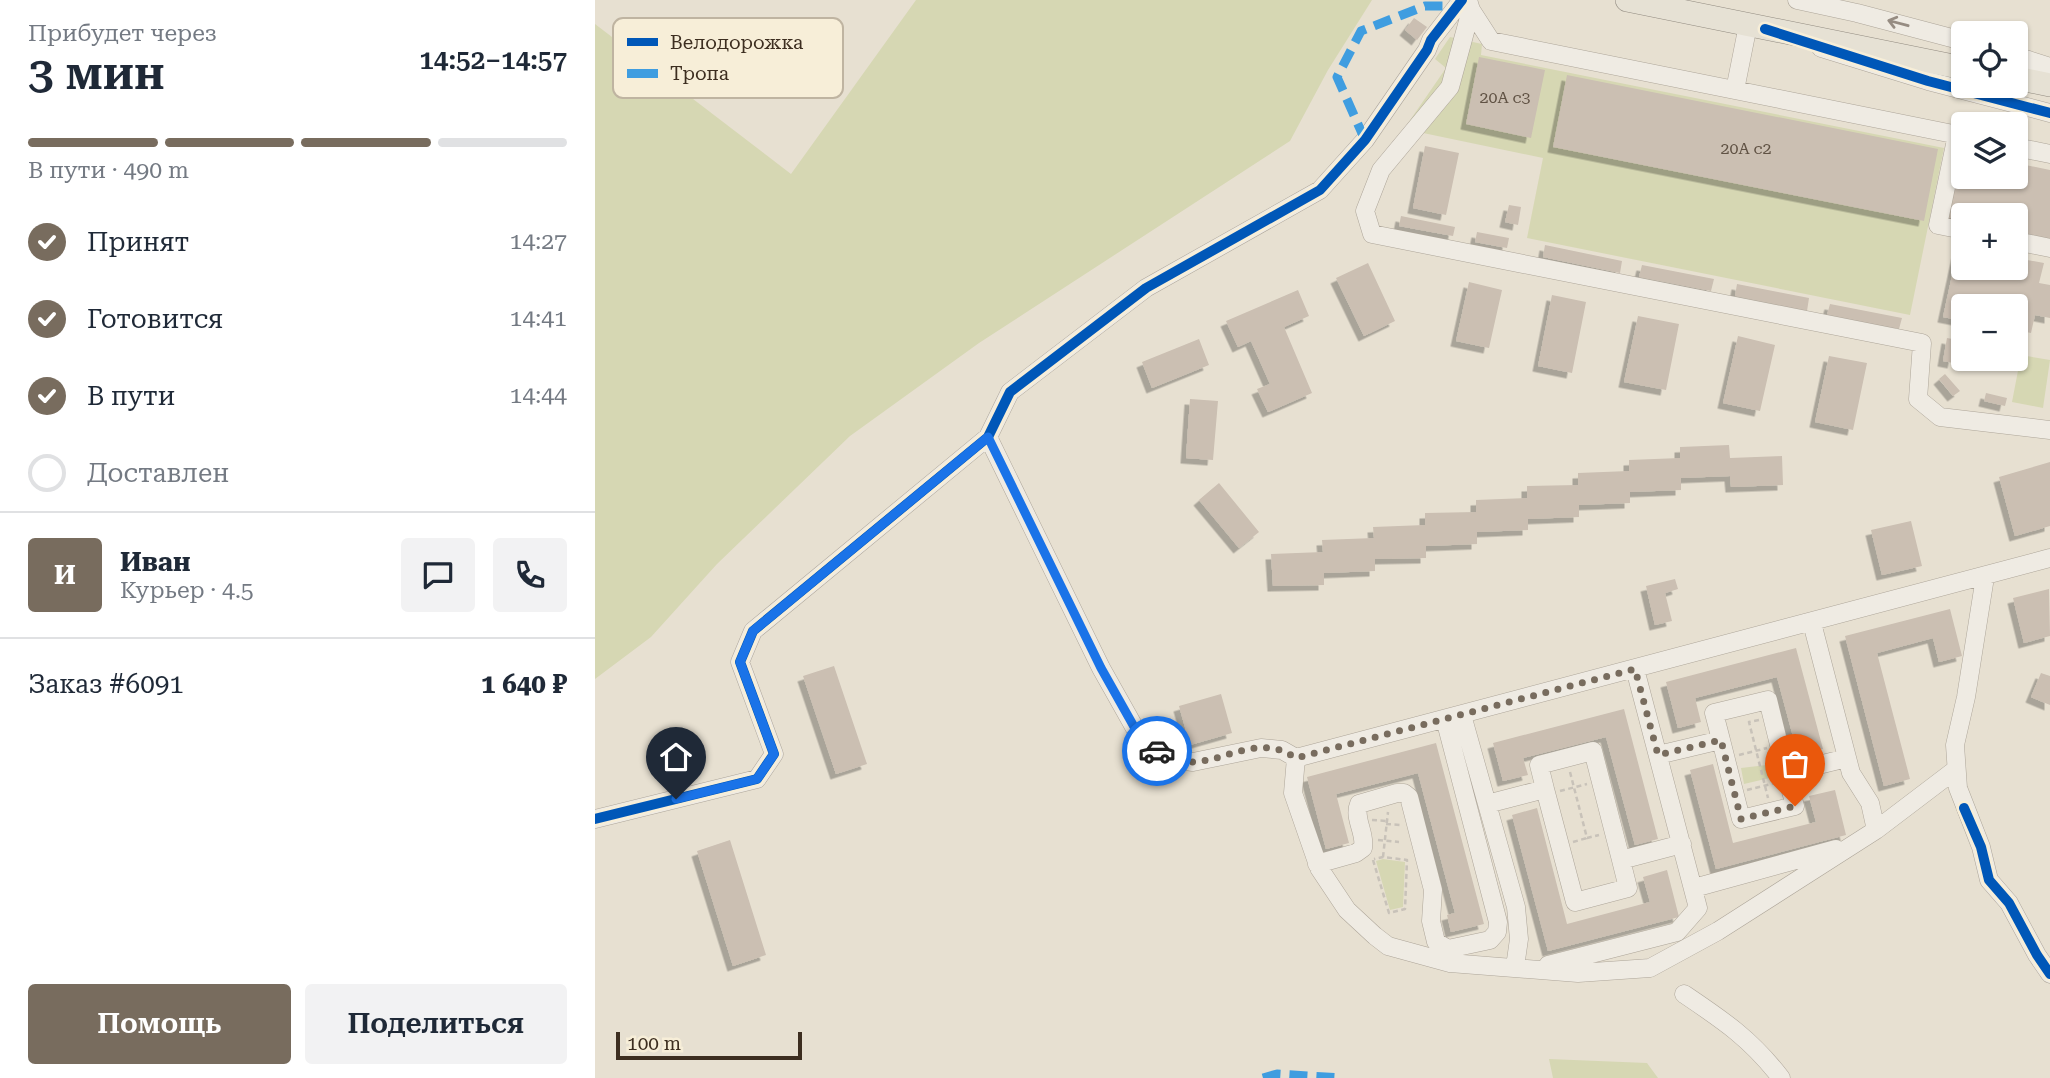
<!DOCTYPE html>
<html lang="ru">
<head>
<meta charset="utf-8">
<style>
	:root { --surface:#fff; --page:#f2f2f3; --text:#1f2937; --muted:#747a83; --line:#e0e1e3; --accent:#786c5e }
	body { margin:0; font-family:"Roboto Serif",serif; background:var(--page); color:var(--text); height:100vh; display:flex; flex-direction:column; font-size:26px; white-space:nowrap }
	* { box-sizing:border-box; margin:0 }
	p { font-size:23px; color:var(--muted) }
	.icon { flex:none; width:38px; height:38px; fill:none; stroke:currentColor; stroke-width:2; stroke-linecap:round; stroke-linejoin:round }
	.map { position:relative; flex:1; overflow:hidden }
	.side { display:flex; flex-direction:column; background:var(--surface); width:595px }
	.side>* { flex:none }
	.fabs { position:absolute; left:1356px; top:21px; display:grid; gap:14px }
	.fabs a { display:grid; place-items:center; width:77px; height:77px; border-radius:7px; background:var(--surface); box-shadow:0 2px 5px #0004; font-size:35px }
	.scale { position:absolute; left:21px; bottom:18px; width:186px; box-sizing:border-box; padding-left:7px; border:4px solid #3d2e20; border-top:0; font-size:19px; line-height:24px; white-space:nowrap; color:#3d2e20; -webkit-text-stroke:5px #f7eed8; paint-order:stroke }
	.pin { position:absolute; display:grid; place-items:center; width:60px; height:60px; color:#fff; margin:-72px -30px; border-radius:50% 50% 50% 0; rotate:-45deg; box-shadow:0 0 7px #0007 }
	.pin .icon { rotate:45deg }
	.courier { position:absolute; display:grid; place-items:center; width:70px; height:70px; margin:-35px; border:5px solid #1a73e8; border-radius:50%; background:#fff; color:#222; box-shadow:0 2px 9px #0007 }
	.overview em { font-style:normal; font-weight:600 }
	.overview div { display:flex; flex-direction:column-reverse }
	.overview { display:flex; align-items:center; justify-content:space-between; height:119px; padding:0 28px }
	h1 { font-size:46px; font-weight:600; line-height:52px }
	.bar { display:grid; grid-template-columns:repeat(4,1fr); gap:10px 7px; align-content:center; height:84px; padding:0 28px }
	.bar i { height:9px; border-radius:5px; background:var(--line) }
	.bar .current { background:var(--accent) }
	.bar p { grid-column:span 4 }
	.line { display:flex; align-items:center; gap:18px; padding:0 28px; border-top:2px solid var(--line) }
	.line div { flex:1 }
	.round { display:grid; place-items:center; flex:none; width:74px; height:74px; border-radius:7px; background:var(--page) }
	ol { padding:0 28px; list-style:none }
	li { display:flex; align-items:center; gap:21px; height:77px }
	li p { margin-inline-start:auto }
	li .icon { padding:7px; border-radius:50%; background:var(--accent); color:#fff; stroke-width:4 }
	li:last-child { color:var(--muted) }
	li i { width:38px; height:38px; border:4px solid var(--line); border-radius:50% }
	.cta { display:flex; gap:14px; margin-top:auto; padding:14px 28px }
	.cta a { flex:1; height:80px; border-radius:7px; background:var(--accent); color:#fff; font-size:28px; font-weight:600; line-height:80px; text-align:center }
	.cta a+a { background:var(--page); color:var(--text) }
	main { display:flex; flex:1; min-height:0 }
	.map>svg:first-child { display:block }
	.green { fill:#d6d7b3 }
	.building { fill:#cbbfb2; filter:url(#shadow) }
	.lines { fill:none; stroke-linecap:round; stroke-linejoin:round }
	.minor-casing { stroke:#ada599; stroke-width:19 }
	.major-casing { stroke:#928b80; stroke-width:24 }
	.path { stroke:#c8c2b9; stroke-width:2.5; stroke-dasharray:5 3.5; stroke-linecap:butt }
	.minor { stroke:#efebe3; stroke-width:18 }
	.major { stroke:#e6e1d4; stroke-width:23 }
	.quiet { stroke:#3f9de0; stroke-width:9; stroke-dasharray:18 9; stroke-linecap:butt }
	.cycleway-casing { stroke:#f7eed8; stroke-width:15 }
	.cycleway { stroke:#0057b8; stroke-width:10 }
	.oneway { stroke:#968c82 }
	.done { stroke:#786c5e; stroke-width:7; stroke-dasharray:0 12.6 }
	.route { stroke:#1a73e8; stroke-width:9 }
	.labels { text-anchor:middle; stroke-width:5; stroke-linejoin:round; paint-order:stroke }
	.number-label { font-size:16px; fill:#605244 }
	.key { fill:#f7eed8; stroke:#bfb4a1; stroke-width:2 }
	.key-label { font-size:19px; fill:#3d2e20 }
</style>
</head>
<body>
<main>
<section class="side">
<div class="overview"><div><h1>3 мин</h1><p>Прибудет через</p></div><em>14:52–14:57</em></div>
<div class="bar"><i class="current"></i><i class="current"></i><i class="current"></i><i></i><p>В пути · 490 m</p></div>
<ol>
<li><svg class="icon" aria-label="check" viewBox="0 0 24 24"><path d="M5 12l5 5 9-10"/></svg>Принят<p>14:27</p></li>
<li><svg class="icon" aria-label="check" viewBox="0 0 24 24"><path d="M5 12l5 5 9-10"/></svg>Готовится<p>14:41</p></li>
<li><svg class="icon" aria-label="check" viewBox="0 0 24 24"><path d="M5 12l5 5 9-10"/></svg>В пути<p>14:44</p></li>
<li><i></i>Доставлен</li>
</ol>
<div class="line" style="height:126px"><b class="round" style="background:var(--accent);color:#fff">И</b><div><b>Иван</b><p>Курьер · 4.5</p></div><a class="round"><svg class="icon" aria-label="chat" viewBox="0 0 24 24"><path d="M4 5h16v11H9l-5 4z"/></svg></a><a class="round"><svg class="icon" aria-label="phone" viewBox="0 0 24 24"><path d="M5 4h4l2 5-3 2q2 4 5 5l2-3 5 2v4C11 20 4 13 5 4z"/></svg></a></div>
<div class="line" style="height:91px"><div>Заказ #6091</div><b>1 640 ₽</b></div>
<div class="cta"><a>Помощь</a><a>Поделиться</a></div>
</section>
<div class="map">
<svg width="1455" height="1078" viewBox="0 0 1455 1078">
	<defs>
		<filter id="shadow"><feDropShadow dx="-5.5" dy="5.5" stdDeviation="0" flood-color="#0004"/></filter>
	</defs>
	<rect width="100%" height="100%" fill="#e7e0d1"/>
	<path class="green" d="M321 0H777L733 70 695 141 384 343 255 436 122 564 56 637 0 679V24L196 174Z
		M855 37 887 44 886 55 1349 148 1315 315 932 238 948 158 809 129 851 68 840 59Z
		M1426 355 1455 360 1448 408 1417 402Z
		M1180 764 1183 776 1149 784 1146 768Z
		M788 859 810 862 808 907 795 910 781 861Z
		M954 1059 1052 1063 1063 1078H958Z"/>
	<path class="building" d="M819 18 832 27 822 40 810 30Z
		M884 57 950 70 936 138 871 124Z
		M972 75 1343 149 1329 221 958 147Z
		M830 146 864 153 851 215 818 208Z
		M1364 152H1368V177H1421V163L1455 170V240L1421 233V215H1368V222L1350 219Z
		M914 205 926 207 923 225 910 222Z
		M806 216 860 227 858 236 804 226Z
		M882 232 914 238 912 248 880 242Z
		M950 245 1027 261 1025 273 948 257Z
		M1363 248 1368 249V268H1391L1389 274 1412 279 1414 268H1421V258L1449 263 1444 283 1455 285V318L1440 315 1436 333 1421 330V306H1409L1385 300 1384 306H1368V321L1348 317Z
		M773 263 800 321 769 336 741 278Z
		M1047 265 1119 279 1116 291 1044 277Z
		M874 282 907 290 894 348 861 341Z
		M1142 284 1214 298 1212 311 1140 296Z
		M703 290 714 316 689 327 717 393 673 412 662 389 675 384 656 341 643 347 631 321Z
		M957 295 991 302 977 373 943 366Z
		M1235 304 1307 318 1304 329 1232 315Z
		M1043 316 1084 324 1071 390 1029 382Z
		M1143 336 1180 345 1165 411 1128 403Z
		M1352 338 1363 340 1358 363 1348 361Z
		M604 339 614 365 557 388 547 362Z
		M1234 356 1272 363 1258 430 1220 422Z
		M1350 374 1365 391 1358 396 1344 379Z
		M1391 393 1412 398 1410 406 1389 401Z
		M595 399 623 401 618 460 591 458Z
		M1134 445 1135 458 1187 456 1188 485 1136 487 1135 476 1086 478V490L1035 492V503L984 505V517L933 519V530L882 532V544L831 546V558L780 559V571L729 573V585L678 586 676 554 728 552 727 540 779 538 778 527 830 525V513L881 512V500L932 498V486L983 485V473L1034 471V460L1085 458V447Z
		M1455 462V526L1420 536 1404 477Z
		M624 483 664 532 644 548 604 500Z
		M1316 521 1327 566 1287 575 1276 530Z
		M1080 579 1083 589 1070 593 1077 621 1060 625 1051 586Z
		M1454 589 1455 636 1429 643 1418 598Z
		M1355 609 1367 656 1344 662 1338 638 1282 653 1315 779 1289 786 1250 636Z
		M1201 648 1228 749 1203 755 1182 677 1100 698 1106 722 1083 728 1071 682Z
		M239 666 272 764 241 774 208 676Z
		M1446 673 1455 676V705L1436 697Z
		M626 694 637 733 595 745 584 706Z
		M1029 709 1063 839 1040 845 1011 737 928 758 933 775 908 781 898 743Z
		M841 743 889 924 856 932 852 915 860 913 823 773 741 794 754 843 731 849 712 777Z
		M1118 764 1138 843 1221 822 1214 796 1240 790 1251 835 1121 869 1095 770Z
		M942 808 972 924 1055 902 1048 877 1072 870 1084 917 953 951 917 815Z
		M135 840 171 955 138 966 102 851Z"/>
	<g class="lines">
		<defs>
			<path id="minor" d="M873 0 876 10 855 87 786 170 770 211 777 234 1327 343 1323 399 1345 417 1455 430
				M1202 0 1262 13 1368 41
				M876 10 896 41 1368 136
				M1226 48 1333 81 1455 113
				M1421 56 1455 67
				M1140 90 1153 25
				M1362 135 1343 225 1368 230
				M1421 147 1455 154
				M1421 241 1455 248
				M393 437 506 668 542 732 553 745 568 755 582 760 598 762 666 748 687 750 701 758 1455 558
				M1390 577 1371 697 1360 745 1363 788 1386 847 1394 880 1414 903 1442 955 1455 974
				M1217 623 1256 773 1275 803 1281 830
				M867 715 921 907 924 939 920 967
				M1126 740 1119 713 1173 700 1191 773
				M1063 755 1126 740 1146 819 1200 806 1191 773 1252 758
				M701 758 698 793 724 868 752 910 780 936 793 946 855 963 983 973 1055 968 1123 931 1281 830 1360 770
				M950 789 944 765 998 751 1026 860
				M892 804 950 789 980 902 1033 888 1026 860 1087 844
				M0 819 162 779 179 754 145 662 158 631 393 437 415 392 551 288 725 190 770 140 832 50 836 40 867 0
				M722 864 761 853 768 848C771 833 758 818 764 804L802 793H809L814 797 838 890 836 921 841 942 853 949 895 940 902 932 903 922 850 719
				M1099 888 1241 849
				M953 965 1082 932 1103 908 1040 669
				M1089 994C1129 1021 1156 1039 1186 1078"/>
			<path id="major" d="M1032 0 1368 68
				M1421 78 1455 85"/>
		</defs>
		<use href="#minor" class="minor-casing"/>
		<use href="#major" class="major-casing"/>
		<path class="path" d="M1164 720 1154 722 1173 798
			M1144 755 1172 748
			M975 772 992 838 1004 835
			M1152 790 1180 783
			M965 791 992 784
			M777 820 792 821
			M791 824 806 825
			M783 840 804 842
			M978 842 992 838
			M788 857 793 812
			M778 860 794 913 810 909 812 860 788 857 779 859"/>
		<use href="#minor" class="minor"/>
		<use href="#major" class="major"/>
		<path class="quiet" d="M770 140 742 77 766 31 830 6H864
			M668 1078 682 1074 746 1078"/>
		<defs>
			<path id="cycleway" d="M1170 29 1333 81 1455 113
				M1369 808 1386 847 1394 880 1414 903 1442 955 1455 974
				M0 819 162 779 179 754 145 662 158 631 393 437 415 392 551 288 725 190 770 140 832 50 836 40 867 0"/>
		</defs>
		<use href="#cycleway" class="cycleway-casing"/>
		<use href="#cycleway" class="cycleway"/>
	</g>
	<defs><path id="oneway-shaft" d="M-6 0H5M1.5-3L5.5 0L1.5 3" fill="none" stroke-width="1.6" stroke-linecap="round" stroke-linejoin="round" transform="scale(1.75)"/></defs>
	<use class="oneway" href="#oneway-shaft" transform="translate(1303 23) rotate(-165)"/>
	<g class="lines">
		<path class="done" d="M562 751C604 779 635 744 675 748 685 749 693 753 701 758L1040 669 1063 755 1126 740 1146 819 1200 806"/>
		<path class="route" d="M81 799 162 779 179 754 145 662 158 631 393 437 506 668 542 732 562 751"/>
	</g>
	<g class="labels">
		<g class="number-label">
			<text x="910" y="103">20А с3</text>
			<text x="1151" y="154">20А с2</text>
		</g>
	</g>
	<rect x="18" y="18" width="230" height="80" rx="10" class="key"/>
	<rect x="32" y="38" width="31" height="8" fill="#0057b8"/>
	<rect x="32" y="69" width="31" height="9" fill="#3f9de0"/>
	<g class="key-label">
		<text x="75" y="49">Велодорожка</text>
		<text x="75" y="80">Тропа</text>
	</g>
</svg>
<div class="fabs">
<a><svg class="icon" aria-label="locate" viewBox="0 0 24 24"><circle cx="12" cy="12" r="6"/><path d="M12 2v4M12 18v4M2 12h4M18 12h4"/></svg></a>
<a><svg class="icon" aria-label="layers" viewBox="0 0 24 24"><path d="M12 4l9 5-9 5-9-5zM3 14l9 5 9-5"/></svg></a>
<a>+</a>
<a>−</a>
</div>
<div class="scale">100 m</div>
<div class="pin" style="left:1200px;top:806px;background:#ea580c"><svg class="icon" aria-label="bag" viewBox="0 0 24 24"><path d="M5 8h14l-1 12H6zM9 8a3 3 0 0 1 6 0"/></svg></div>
<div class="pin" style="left:81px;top:799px;background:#1f2937"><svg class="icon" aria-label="home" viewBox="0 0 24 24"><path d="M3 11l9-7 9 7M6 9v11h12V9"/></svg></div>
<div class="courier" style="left:562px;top:751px"><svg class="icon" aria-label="car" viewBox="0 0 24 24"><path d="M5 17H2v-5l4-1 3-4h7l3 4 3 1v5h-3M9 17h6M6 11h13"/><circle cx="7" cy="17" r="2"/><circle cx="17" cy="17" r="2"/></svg></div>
</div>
</main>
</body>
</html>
